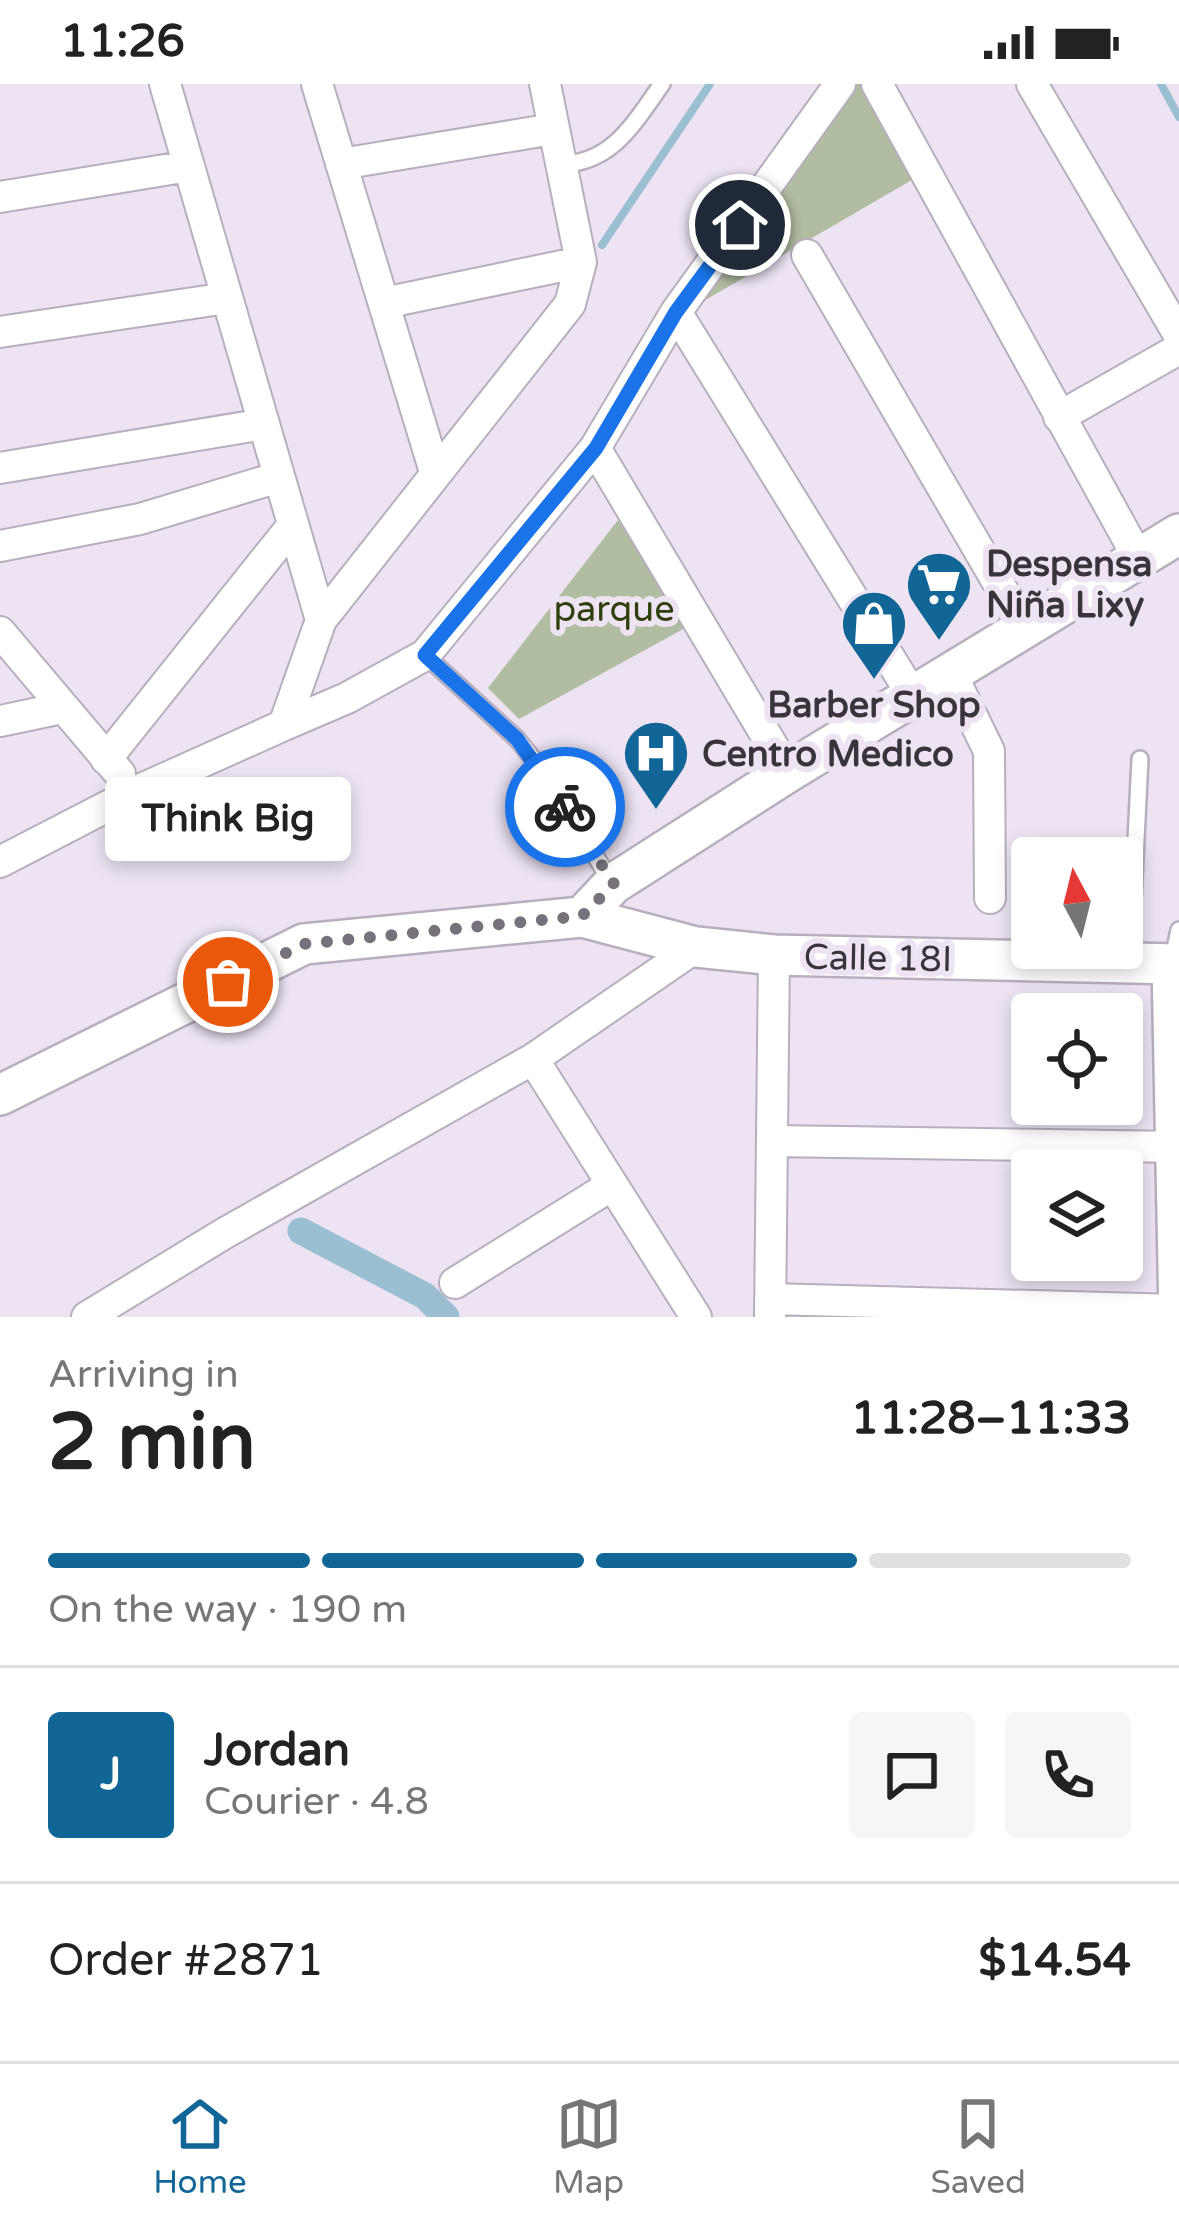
<!DOCTYPE html>
<html lang="en">
<head>
<meta charset="utf-8">
<style>
	:root { --surface:#fff; --page:#f6f6f6; --text:#222; --muted:#767676; --line:#e0e0e0; --accent:#126697 }
	body { margin:0; font-family:"Varela Round",sans-serif; background:var(--page); color:var(--text); height:100vh; display:flex; flex-direction:column; font-size:45px; white-space:nowrap }
	* { box-sizing:border-box; margin:0 }
	p { font-size:39px; color:var(--muted) }
	.icon { flex:none; width:66px; height:66px; fill:none; stroke:currentColor; stroke-width:2; stroke-linecap:round; stroke-linejoin:round }
	.map { position:relative; height:1233px; overflow:hidden }
	.panel { display:flex; flex-direction:column; background:var(--surface); flex:1 }
	.panel>* { flex:none }
	.needle { width:78px; rotate:353deg }
	.tools { position:absolute; left:1011px; top:753px; display:grid; gap:24px }
	.tools a { display:grid; place-items:center; width:132px; height:132px; border-radius:12px; background:var(--surface); box-shadow:0 6px 18px #0003; font-size:60px }
	.pin { position:absolute; display:grid; place-items:center; width:102px; height:102px; color:#fff; margin:-51px; border:6px solid #fff; border-radius:50%; box-shadow:0 3px 12px #0007 }
	.courier { position:absolute; display:grid; place-items:center; width:120px; height:120px; margin:-60px; border:9px solid #1a73e8; border-radius:50%; background:#fff; color:#222; box-shadow:0 3px 15px #0007 }
	.bubble { position:absolute; height:84px; border-radius:12px; background:var(--surface); box-shadow:0 6px 18px #0003; font-size:39px; font-weight:700; line-height:84px; text-align:center }
	.summary em { font-style:normal; font-weight:700 }
	.summary div { display:flex; flex-direction:column-reverse }
	.summary { display:flex; align-items:center; justify-content:space-between; height:204px; padding:0 48px }
	h1 { font-size:78px; font-weight:700; line-height:90px }
	.bar { display:grid; grid-template-columns:repeat(4,1fr); gap:18px 12px; align-content:center; height:144px; padding:0 48px }
	.bar i { height:15px; border-radius:9px; background:var(--line) }
	.bar .active { background:var(--accent) }
	.bar p { grid-column:span 4 }
	.line { display:flex; align-items:center; gap:30px; padding:0 48px; border-top:3px solid var(--line) }
	.line div { flex:1 }
	.round { display:grid; place-items:center; flex:none; width:126px; height:126px; border-radius:12px; background:var(--page) }
	.status { display:flex; justify-content:space-between; align-items:center; height:84px; padding:0 60px; background:var(--surface); direction:ltr }
	.status svg { height:33px; fill:currentColor }
	.tab-bar { display:flex; justify-content:space-around; align-items:center; height:168px; border-top:3px solid var(--line); background:var(--surface); font-size:33px; color:var(--muted) }
	.tab-bar a { display:grid; justify-items:center; gap:6px }
	.tab-bar .active { color:var(--accent) }
	.map>svg:first-child { display:block }
	.green { fill:#b1bda1 }
	.lines { fill:none; stroke-linecap:round; stroke-linejoin:round }
	.stream { stroke:#9bbfd2; stroke-width:8 }
	.canal { stroke:#9bbfd2; stroke-width:27 }
	.service-casing { stroke:#b8aebd; stroke-width:20 }
	.minor-casing { stroke:#b8aebd; stroke-width:34 }
	.tertiary-casing { stroke:#b8aebd; stroke-width:44 }
	.service { stroke:#fff; stroke-width:15 }
	.minor { stroke:#fff; stroke-width:30 }
	.tertiary { stroke:#fff; stroke-width:39 }
	.done { stroke:#77717b; stroke-width:12; stroke-dasharray:0 21.6 }
	.route { stroke:#1a73e8; stroke-width:15 }
	.labels { text-anchor:middle; stroke-width:12; stroke-linejoin:round; paint-order:stroke }
	.poi-label { font-size:36px; font-weight:bold; fill:#38343a; stroke:#ede3f3; text-anchor:start }
	.park-label { font-size:36px; fill:#2f400d; stroke:#ede3f3 }
	.street-label { font-size:36px; fill:#38343a; stroke:#ede3f3 }
</style>
</head>
<body>
<div class="status"><b>11:26</b><svg viewBox="0 0 49 12"><path d="M0 12V9h3v3zM5 12V6h3v6zM10 12V3h3v9zM15 12V0h3v12zM26 1h20v11H26zM47 4h2v5h-2z"/></svg></div>
<div class="map">
<svg width="1179" height="1233" viewBox="0 0 1179 1233">
	<rect width="100%" height="100%" fill="#ede3f3"/>
	<path class="green" d="M851 0H867L917 93 683 229Z
		M618 436 687 543 519 635 488 604Z"/>
	<g class="lines">
		<path class="stream" d="M1161 0 1179 33
			M602 161 710 0"/>
		<path class="canal" d="M301 1147 425 1212 446 1233"/>
		<defs>
			<path id="service" d="M560 80C612 80 634 39 662 0
				M425 571 517 655 542 686 612 799
				M1029 842 1032 841
				M1130 877 1140 675
				M1172 878 1179 846"/>
			<path id="minor" d="M165 0 321 536
				M317 0 435 388
				M877 0 1140 477
				M1032 0 1179 251
				M341 80 553 45
				M0 113 189 82
				M807 171 1025 545
				M384 219 581 178
				M676 228 913 612
				M0 248 227 214
				M1059 333 1179 265
				M595 364 788 688
				M0 384 264 340
				M0 462 140 435 279 393
				M0 548 120 690
				M951 589 989 667 990 814
				M0 637 62 624
				M284 641 347 614 425 571 595 364 676 228 840 0
				M106 675 293 441
				M0 778 137 707 284 641 321 536 570 220 581 178 545 0
				M533 975 696 1233
				M772 1057 1179 1063
				M455 1199 612 1101
				M770 1215 1179 1226
				M87 1233 225 1149 533 975 696 863
				M770 1233 774 871"/>
			<path id="tertiary" d="M582 833 696 863 774 871 1179 880
				M1172 880 1179 1233
				M0 1011 304 860 582 833 613 800 788 688 1179 450"/>
		</defs>
		<use href="#service" class="service-casing"/>
		<use href="#minor" class="minor-casing"/>
		<use href="#tertiary" class="tertiary-casing"/>
		<use href="#service" class="service"/>
		<use href="#minor" class="minor"/>
		<use href="#tertiary" class="tertiary"/>
	</g>
	<g class="lines">
		<path class="done" d="M228 898 304 860 582 832 614 800 565 723"/>
		<path class="route" d="M565 723 517 655 425 571 596 364 676 228 740 141"/>
	</g>
	<defs>
		<symbol id="supermarket-pin" viewBox="-11 -11 22 30"><path d="M0 17L-7.5 6A9.5 9.5 0 1 1 7.5 6Z" fill="#126697" stroke="#ede3f3"/><path d="M-6-5.5h2.5l.6 2H6L4.5 2H-2.5L-4.4-4H-6ZM-1.5 3.2a1.3 1.3 0 1 0 .1 0ZM3 3.2a1.3 1.3 0 1 0 .1 0Z" fill="#fff"/></symbol>
		<symbol id="shop-pin" viewBox="-11 -11 22 30"><path d="M0 17L-7.5 6A9.5 9.5 0 1 1 7.5 6Z" fill="#126697" stroke="#ede3f3"/><path d="M-5-2.5h2.3a2.7 3.5 0 0 1 5.4 0H5L5.5 6h-11ZM-1.5-2.5h3a1.5 2.3 0 0 0-3 0Z" fill="#fff"/></symbol>
		<symbol id="hospital-pin" viewBox="-11 -11 22 30"><path d="M0 17L-7.5 6A9.5 9.5 0 1 1 7.5 6Z" fill="#126697" stroke="#ede3f3"/><path d="M-5-5h3v3.5h4V-5h3V5h-3V1.5h-4V5h-3Z" fill="#fff"/></symbol>
	</defs>
	<g fill-rule="evenodd">
		<use href="#supermarket-pin" x="901" y="462" width="76" height="104"/>
		<use href="#shop-pin" x="836" y="501" width="76" height="104"/>
		<use href="#hospital-pin" x="618" y="631" width="76" height="104"/>
	</g>
	<g class="labels">
		<g class="poi-label">
			<text x="986" y="492">Despensa<tspan x="986" dy="41">Niña Lixy</tspan></text>
			<text x="874" y="633" text-anchor="middle">Barber Shop</text>
			<text x="702" y="682">Centro Medico</text>
		</g>
		<g class="park-label">
			<text x="614" y="537">parque</text>
		</g>
		<g class="street-label">
			<text transform="translate(878 873) rotate(1)" y="13">Calle 18I</text>
		</g>
	</g>
</svg>
<div class="tools">
<a><svg class="needle" viewBox="-14 -14 28 28"><path d="M0-13l5 13h-10z" fill="#e53935"/><path d="M0 13l5-13h-10z" fill="#767676"/></svg></a>
<a><svg class="icon" aria-label="locate" viewBox="0 0 24 24"><circle cx="12" cy="12" r="6"/><path d="M12 2v4M12 18v4M2 12h4M18 12h4"/></svg></a>
<a><svg class="icon" aria-label="layers" viewBox="0 0 24 24"><path d="M12 4l9 5-9 5-9-5zM3 14l9 5 9-5"/></svg></a>
</div>
<div class="pin" style="left:228px;top:898px;background:#ea580c"><svg class="icon" aria-label="bag" viewBox="0 0 24 24"><path d="M5 8h14l-1 12H6zM9 8a3 3 0 0 1 6 0"/></svg></div>
<div class="pin" style="left:740px;top:141px;background:#1f2937"><svg class="icon" aria-label="home" viewBox="0 0 24 24"><path d="M3 11l9-7 9 7M6 9v11h12V9"/></svg></div>
<div class="courier" style="left:565px;top:723px"><svg class="icon" aria-label="bike" viewBox="0 0 24 24"><circle cx="6" cy="16" r="4"/><circle cx="18" cy="16" r="4"/><path d="M6 16l4-8h5l3 8M10 8l3 8H6M13 5h3"/></svg></div>
<div class="bubble" style="left:105px;top:693px;width:246px">Think Big</div>
</div>
<section class="panel">
<div class="summary"><div><h1>2 min</h1><p>Arriving in</p></div><em>11:28–11:33</em></div>
<div class="bar"><i class="active"></i><i class="active"></i><i class="active"></i><i></i><p>On the way · 190 m</p></div>
<div class="line" style="height:216px"><b class="round" style="background:var(--accent);color:#fff">J</b><div><b>Jordan</b><p>Courier · 4.8</p></div><a class="round"><svg class="icon" aria-label="chat" viewBox="0 0 24 24"><path d="M4 5h16v11H9l-5 4z"/></svg></a><a class="round"><svg class="icon" aria-label="phone" viewBox="0 0 24 24"><path d="M5 4h4l2 5-3 2q2 4 5 5l2-3 5 2v4C11 20 4 13 5 4z"/></svg></a></div>
<div class="line" style="height:156px"><div>Order #2871</div><b>$14.54</b></div>
</section>
<nav class="tab-bar">
<a class="active"><svg class="icon" aria-label="home" viewBox="0 0 24 24"><path d="M3 11l9-7 9 7M6 9v11h12V9"/></svg>Home</a>
<a><svg class="icon" aria-label="map" viewBox="0 0 24 24"><path d="M3 6l6-2 6 2 6-2v14l-6 2-6-2-6 2zM9 4v14M15 6v14"/></svg>Map</a>
<a><svg class="icon" aria-label="saved" viewBox="0 0 24 24"><path d="M7 4h10v16l-5-4-5 4z"/></svg>Saved</a>
</nav>
</body>
</html>
